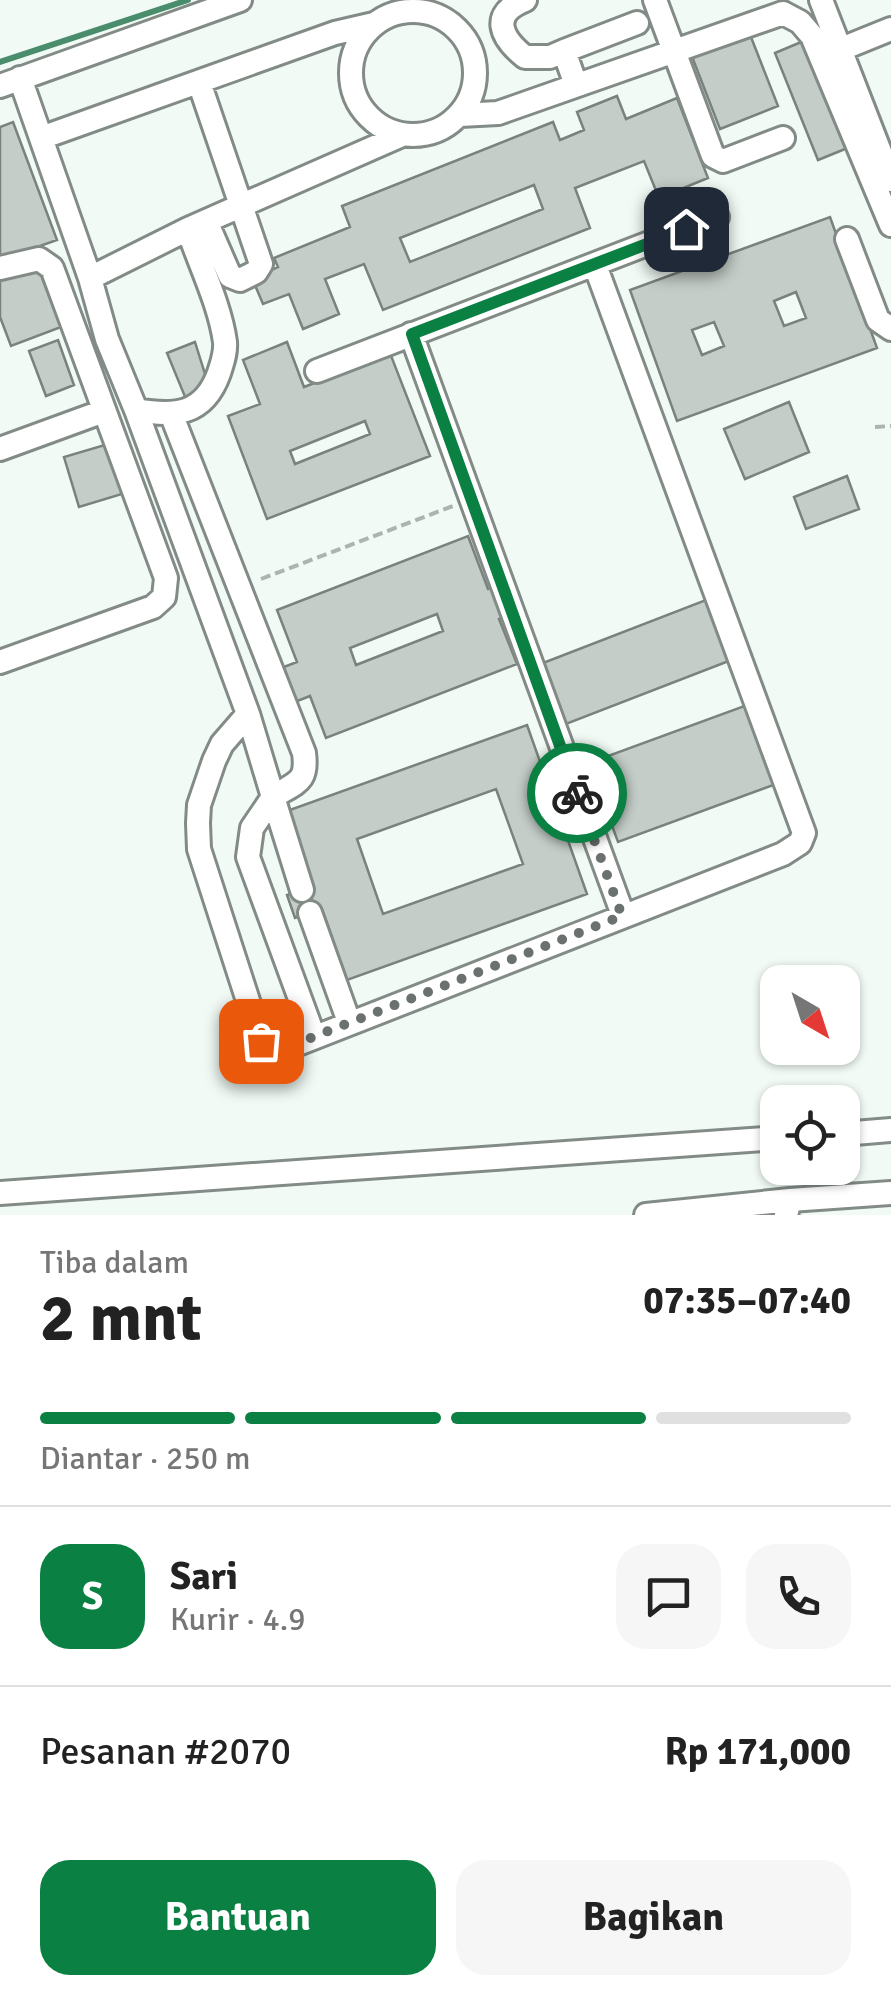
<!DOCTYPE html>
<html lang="id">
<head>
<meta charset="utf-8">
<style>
	:root { --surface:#fff; --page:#f6f6f6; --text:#222; --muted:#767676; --line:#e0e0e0; --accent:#0b8043 }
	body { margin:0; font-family:Signika,sans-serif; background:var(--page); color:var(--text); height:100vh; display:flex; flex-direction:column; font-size:38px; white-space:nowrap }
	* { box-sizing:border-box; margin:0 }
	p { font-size:32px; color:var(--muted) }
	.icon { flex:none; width:55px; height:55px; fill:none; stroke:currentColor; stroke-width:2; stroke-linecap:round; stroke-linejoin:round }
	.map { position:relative; height:1215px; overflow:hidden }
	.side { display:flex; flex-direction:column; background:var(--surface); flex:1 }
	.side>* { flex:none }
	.needle { width:65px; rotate:141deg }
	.fabs { position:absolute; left:760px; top:965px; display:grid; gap:20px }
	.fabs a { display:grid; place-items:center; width:100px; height:100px; border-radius:20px; background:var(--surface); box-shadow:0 2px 8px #0004; font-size:50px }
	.pin { position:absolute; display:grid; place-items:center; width:85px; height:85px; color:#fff; margin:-42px; border-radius:20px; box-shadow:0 5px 15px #0006 }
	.courier { position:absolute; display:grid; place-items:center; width:100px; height:100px; margin:-50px; border:8px solid #0b8043; border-radius:50%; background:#fff; color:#222; box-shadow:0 2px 12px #0007 }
	.overview em { font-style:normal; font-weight:700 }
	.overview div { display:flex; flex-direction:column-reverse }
	.overview { display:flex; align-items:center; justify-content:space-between; height:170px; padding:0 40px }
	h1 { font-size:65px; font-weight:700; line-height:75px }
	.bar { display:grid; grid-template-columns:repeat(4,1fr); gap:15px 10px; align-content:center; height:120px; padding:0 40px }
	.bar i { height:12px; border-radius:8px; background:var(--line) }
	.bar .current { background:var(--accent) }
	.bar p { grid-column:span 4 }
	.line { display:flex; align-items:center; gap:25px; padding:0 40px; border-top:2px solid var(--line) }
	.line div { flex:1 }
	.round { display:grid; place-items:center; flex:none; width:105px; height:105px; border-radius:30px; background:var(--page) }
	.primary-button { display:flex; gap:20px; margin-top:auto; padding:20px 40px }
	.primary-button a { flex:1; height:115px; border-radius:30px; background:var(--accent); color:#fff; font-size:40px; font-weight:700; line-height:115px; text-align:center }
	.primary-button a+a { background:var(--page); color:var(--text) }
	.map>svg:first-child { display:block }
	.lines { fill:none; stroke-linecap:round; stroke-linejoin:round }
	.stream { stroke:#4a8d6d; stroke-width:6 }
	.building { fill:#c4cdc7; stroke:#79827d; stroke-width:2.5; fill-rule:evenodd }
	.minor-casing { stroke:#838b86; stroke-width:28 }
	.path { stroke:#acb4b0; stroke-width:4; stroke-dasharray:10 5; stroke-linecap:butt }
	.minor { stroke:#fff; stroke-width:22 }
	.done { stroke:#6b716e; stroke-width:10; stroke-dasharray:0 18 }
	.route { stroke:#0b8043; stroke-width:12 }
</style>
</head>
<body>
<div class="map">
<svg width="891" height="1215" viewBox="0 0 891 1215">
	<rect width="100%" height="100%" fill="#f1faf5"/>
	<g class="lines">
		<path class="stream" d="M0 62 188 0"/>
	</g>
	<path class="building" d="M749 32 778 106 720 129 691 54Z
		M806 40 850 147 818 160 775 53Z
		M617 96 626 119 677 98 708 178 659 198 644 161 575 188 590 228 383 310 364 264 325 279 339 314 303 329 289 294 263 304 252 278 278 267 274 258 350 227 342 206 553 122 560 140 584 130 577 112ZM534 185 543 209 410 262 400 238Z
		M13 122 57 240 0 260V127Z
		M830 217 877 348 677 421 630 290ZM796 292 806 318 784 326 774 301ZM714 322 724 346 702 355 692 330Z
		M38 267 61 327 11 346 0 317V281Z
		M58 340 74 385 46 396 29 351Z
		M195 342 210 390 188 404 167 353Z
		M287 342 304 387 390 353 430 456 267 519 228 416 260 404 243 360ZM365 421 370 434 295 464 290 451Z
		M789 402 809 452 745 479 724 429Z
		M108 444 122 494 79 507 64 457Z
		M847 476 859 509 806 529 794 497Z
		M468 536 488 589 494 587 505 617 499 619 517 664 326 738 310 696 290 704 276 670 297 662 277 610ZM437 614 443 631 356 665 350 648Z
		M711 598 734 659 566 724 543 663Z
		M747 705 776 784 618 842 589 763Z
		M527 725 587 894 347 980 322 909 295 918 287 895 313 886 287 811ZM496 789 523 864 383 914 357 839Z"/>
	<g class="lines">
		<defs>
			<path id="minor" d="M525 0C490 14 500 37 525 57H550L564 51 576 85
				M655 0 713 156 723 161 783 138
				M821 0 891 180
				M351 73a62 62 0 1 1 124 0a62 62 0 1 1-124 0Z
				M839 50 891 29
				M564 51 637 23
				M20 78 90 278 188 229
				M199 82 261 264 256 272 240 280 230 276 206 221
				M0 86 240 0
				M460 115 498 113 783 13 800 22 812 36 891 225
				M402 135 188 229C200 265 220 305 225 342 226 354 222 363 219 373 204 415 175 417 136 410L248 714 222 744 214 761 199 805 198 823 199 849 261 1041 271 1048 285 1049 783 854 800 843 804 833 595 265
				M41 138 335 33 374 24
				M847 239 878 320 891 329
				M0 268 39 259 52 268 166 578 164 597 153 607 0 662
				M90 278 107 339 136 410
				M411 334 623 915
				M317 371 717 217
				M172 416 304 753C308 783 296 782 273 797L302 890
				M0 449 104 411
				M248 714 273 797 252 828 248 857 314 1037
				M310 913 349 1022
				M842 1134 891 1130
				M0 1193 778 1138
				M646 1215 790 1200
				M786 1215 790 1200 891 1193"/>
		</defs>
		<use href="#minor" class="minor-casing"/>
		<path class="path" d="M875 427 891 426
			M261 579 453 506"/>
		<use href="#minor" class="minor"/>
	</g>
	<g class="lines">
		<path class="done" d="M261 1041 270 1048H285L622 916 577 793"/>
		<path class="route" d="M577 793 412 334 686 229"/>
	</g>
</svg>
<div class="fabs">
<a><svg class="needle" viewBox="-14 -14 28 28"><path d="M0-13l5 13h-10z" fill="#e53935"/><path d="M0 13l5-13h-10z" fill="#767676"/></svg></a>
<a><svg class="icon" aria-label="locate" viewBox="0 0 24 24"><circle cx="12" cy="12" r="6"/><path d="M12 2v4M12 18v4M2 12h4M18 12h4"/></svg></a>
</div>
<div class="pin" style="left:261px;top:1041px;background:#ea580c"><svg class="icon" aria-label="bag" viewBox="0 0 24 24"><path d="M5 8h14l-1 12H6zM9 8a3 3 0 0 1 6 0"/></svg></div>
<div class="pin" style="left:686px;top:229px;background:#1f2937"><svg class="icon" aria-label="home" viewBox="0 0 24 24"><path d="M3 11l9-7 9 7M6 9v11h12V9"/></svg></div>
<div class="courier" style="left:577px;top:793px"><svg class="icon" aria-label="bike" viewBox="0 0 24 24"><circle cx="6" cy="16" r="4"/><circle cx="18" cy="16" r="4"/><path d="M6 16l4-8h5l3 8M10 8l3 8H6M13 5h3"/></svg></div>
</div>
<section class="side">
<div class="overview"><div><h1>2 mnt</h1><p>Tiba dalam</p></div><em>07:35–07:40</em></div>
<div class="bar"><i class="current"></i><i class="current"></i><i class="current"></i><i></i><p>Diantar · 250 m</p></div>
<div class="line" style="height:180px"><b class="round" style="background:var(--accent);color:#fff">S</b><div><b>Sari</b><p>Kurir · 4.9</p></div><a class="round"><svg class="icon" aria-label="chat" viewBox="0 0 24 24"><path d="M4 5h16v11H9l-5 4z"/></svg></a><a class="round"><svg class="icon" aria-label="phone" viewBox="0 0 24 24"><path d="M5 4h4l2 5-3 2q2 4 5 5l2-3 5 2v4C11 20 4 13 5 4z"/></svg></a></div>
<div class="line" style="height:130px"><div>Pesanan #2070</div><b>Rp 171,000</b></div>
<div class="primary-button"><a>Bantuan</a><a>Bagikan</a></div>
</section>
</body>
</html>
